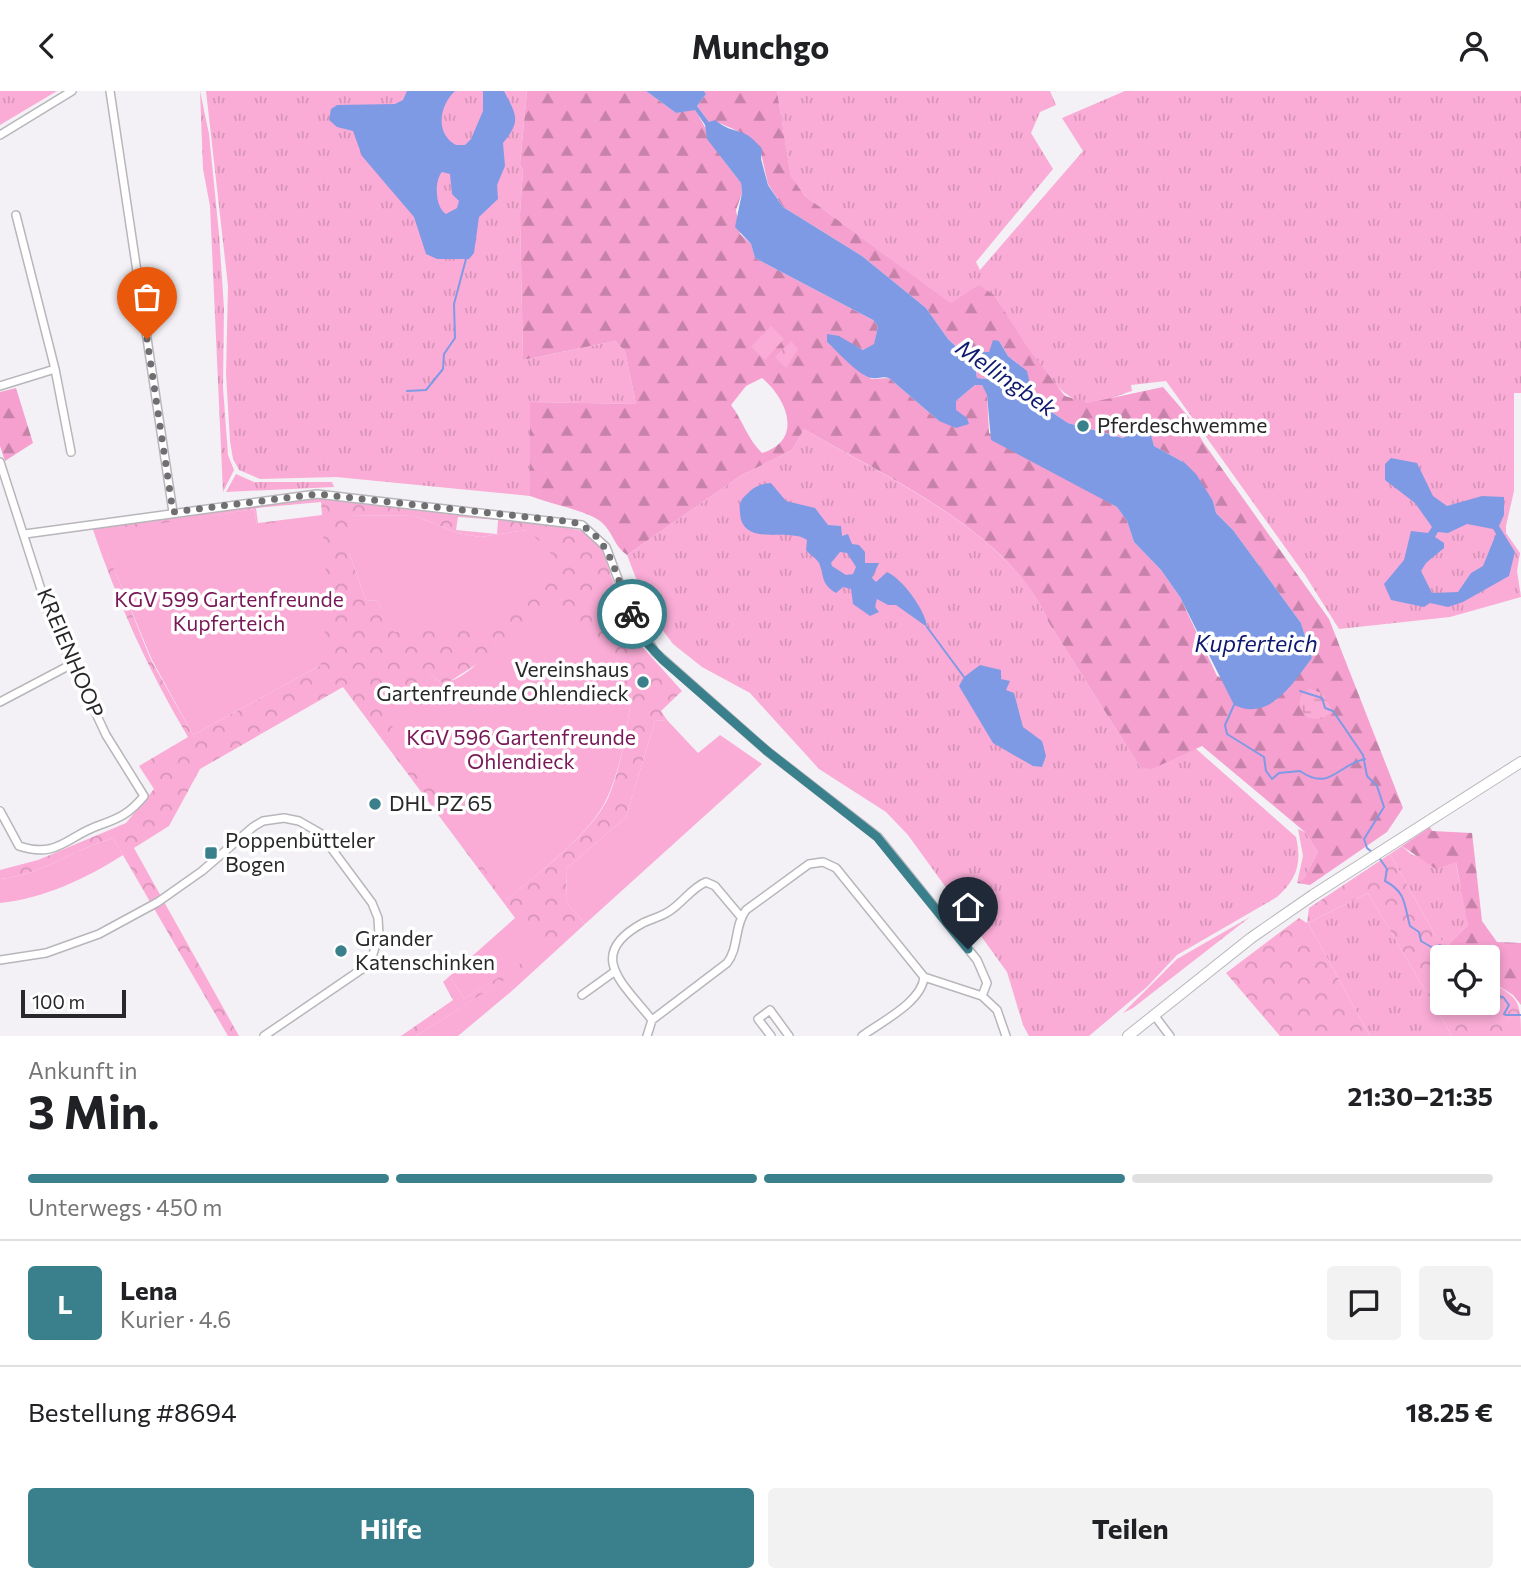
<!DOCTYPE html>
<html lang="de">
<head>
<meta charset="utf-8">
<style>
	:root { --surface:#fff; --page:#f2f2f2; --text:#202124; --muted:#757577; --line:#e0e0e0; --accent:#3a808c }
	body { margin:0; font-family:Commissioner,sans-serif; background:var(--page); color:var(--text); height:100vh; display:flex; flex-direction:column; font-size:26px; white-space:nowrap }
	* { box-sizing:border-box; margin:0 }
	p { font-size:23px; color:var(--muted) }
	.icon { flex:none; width:38px; height:38px; fill:none; stroke:currentColor; stroke-width:2; stroke-linecap:round; stroke-linejoin:round }
	.map { position:relative; height:945px; overflow:hidden }
	.panel { display:flex; flex-direction:column; background:var(--surface); flex:1 }
	.panel>* { flex:none }
	.fabs { position:absolute; left:1430px; top:854px; display:grid; gap:14px }
	.fabs a { display:grid; place-items:center; width:70px; height:70px; border-radius:7px; background:var(--surface); box-shadow:0 4px 10px #0003; font-size:35px }
	.scale { position:absolute; left:21px; bottom:18px; width:105px; box-sizing:border-box; padding-left:7px; border:4px solid #282729; border-top:0; font-size:19px; line-height:24px; white-space:nowrap; color:#282729; -webkit-text-stroke:5px #fff; paint-order:stroke }
	.pin { position:absolute; display:grid; place-items:center; width:60px; height:60px; color:#fff; margin:-72px -30px; border-radius:50% 50% 50% 0; rotate:-45deg; box-shadow:0 0 7px #0007 }
	.pin .icon { rotate:45deg }
	.courier { position:absolute; display:grid; place-items:center; width:70px; height:70px; margin:-35px; border:5px solid #3a808c; border-radius:50%; background:#fff; color:#222; box-shadow:0 2px 9px #0007 }
	.headline em { font-style:normal; font-weight:700 }
	.headline div { display:flex; flex-direction:column-reverse }
	.headline { display:flex; align-items:center; justify-content:space-between; height:119px; padding:0 28px }
	h1 { font-size:46px; font-weight:700; line-height:52px }
	.bar { display:grid; grid-template-columns:repeat(4,1fr); gap:10px 7px; align-content:center; height:84px; padding:0 28px }
	.bar i { height:9px; border-radius:5px; background:var(--line) }
	.bar .selected { background:var(--accent) }
	.bar p { grid-column:span 4 }
	.line { display:flex; align-items:center; gap:18px; padding:0 28px; border-top:2px solid var(--line) }
	.line div { flex:1 }
	.round { display:grid; place-items:center; flex:none; width:74px; height:74px; border-radius:7px; background:var(--page) }
	.button { display:flex; gap:14px; margin-top:auto; padding:14px 28px }
	.button a { flex:1; height:80px; border-radius:7px; background:var(--accent); color:#fff; font-size:28px; font-weight:700; line-height:80px; text-align:center }
	.button a+a { background:var(--page); color:var(--text) }
	header { display:flex; justify-content:space-between; align-items:center; height:91px; padding:0 28px; background:var(--surface); font-size:32px; font-weight:700 }
	.map>svg:first-child { display:block }
	.grass { fill:url(#grass-tufts) }
	.forest { fill:url(#forest-firs); fill-rule:evenodd }
	.wetland { fill:url(#wetland-marsh) }
	.park { fill:url(#park-crowns); fill-rule:evenodd }
	.garden { fill:#faacd6 }
	.water { fill:#7f9ae5; fill-rule:evenodd }
	.lines { fill:none; stroke-linecap:round; stroke-linejoin:round }
	.stream { stroke:#7f9ae5; stroke-width:2 }
	.street-casing { stroke:#b8b6ba; stroke-width:10 }
	.secondary-casing { stroke:#b8b6ba; stroke-width:12 }
	.street { stroke:#fff; stroke-width:7 }
	.secondary { stroke:#fff; stroke-width:10 }
	.done { stroke:#6f6e71; stroke-width:7; stroke-dasharray:0 12.6 }
	.route { stroke:#3a808c; stroke-width:9 }
	.poi-dot { fill:#3a808c; stroke:#fff; stroke-width:2.5 }
	.labels { text-anchor:middle; stroke-width:7; stroke-linejoin:round; paint-order:stroke }
	.poi-label { font-size:21px; fill:#282729; stroke:#fff; text-anchor:start }
	.park-label { font-size:21px; fill:#791857; stroke:#fff }
	.street-label { font-size:21px; fill:#282729; stroke:#fff }
	.water-label { font-size:23px; font-style:italic; fill:#0e196f; stroke:#fff }
</style>
</head>
<body>
<header><svg class="icon" aria-label="back" viewBox="0 0 24 24"><path d="M15 5l-7 7 7 7"/></svg>Munchgo<svg class="icon" aria-label="person" viewBox="0 0 24 24"><circle cx="12" cy="8" r="4"/><path d="M4 21q1-7 8-7t8 7"/></svg></header>
<div class="map">
<svg width="1521" height="945" viewBox="0 0 1521 945">
	<defs>
		<pattern id="grass-tufts" width="24" height="20" patternUnits="userSpaceOnUse" patternTransform="scale(1.75)"><rect width="24" height="20" fill="#faacd6"/><path d="M3 7l-1-3M5 7V3M7 7l1-3M15 17l-1-3M17 17v-4M19 17l1-3" fill="none" stroke="#d694b8"/></pattern>
		<pattern id="forest-firs" width="22" height="20" patternUnits="userSpaceOnUse" patternTransform="scale(1.75)"><rect width="22" height="20" fill="#f5a0cf"/><path d="M5 1l3.5 6h-7zM16 11l3.5 6h-7z" fill="#c682a8"/></pattern>
		<pattern id="wetland-marsh" width="20" height="14" patternUnits="userSpaceOnUse" patternTransform="scale(1.75)"><rect width="20" height="14" fill="#faacd6"/><path d="M1 5h8M5 5V1M11 12h8M15 12V8" fill="none" stroke="#d694b8"/></pattern>
		<pattern id="park-crowns" width="20" height="18" patternUnits="userSpaceOnUse" patternTransform="scale(1.75)"><rect width="20" height="18" fill="#faacd6"/><path d="M2 6a3 3 0 1 1 6 0M12 15a3 3 0 1 1 6 0" fill="none" stroke="#d694b8"/></pattern>
	</defs>
	<rect width="100%" height="100%" fill="#f3f1f6"/>
	<path class="grass" d="M0 0H57L0 34Z
		M200 0 209 43 219 143 224 217 223 296 228 364 234 379 223 401 210 115 203 78Z
		M206 0H527L520 73 523 79 520 123 523 269 615 250 625 260 636 313 530 311V405L336 386 260 388 239 379 233 368 230 350 226 283 228 195Z
		M777 0H1050L1056 14 1040 21 1031 42 1053 78 976 171 980 179 1083 60 1062 27 1125 0H1521V302H1514V400L1506 435V442L1520 462 1517 480 1521 506 1450 526 1339 538 1305 484 1166 290 1131 294 1132 300C1119 304 1104 311 1090 312 1054 314 1013 233 995 205L952 213 805 105 791 87Z
		M804 338C886 387 1011 440 1049 532L1140 676 1152 677 1194 656 1296 746C1302 772 1297 788 1277 806L1177 864 1147 896 1089 945H1029L1023 934 1007 881 908 744 886 721 819 678 750 602 702 576 673 553 649 521 627 464 740 385 792 359Z
		M236 383 254 391H332L334 396 226 401Z
		M1298 738 1305 741 1318 761 1304 787 1297 792 1303 765Z
		M1402 755 1412 764 1456 770C1458 792 1468 813 1468 834L1447 855 1434 842 1390 763Z
		M1368 802 1452 945H1370L1308 832Z
		M1250 826 1133 917 1123 922 1177 868Z"/>
	<path class="forest" d="M527 0H646L676 22 695 18 721 66 741 92 742 102 736 119 740 143 751 153 755 167 873 229 878 235 874 254 863 259 848 251H827L864 284 872 288 889 287 939 330 962 326 955 319 956 310 975 294H982L987 303 989 342 1117 416 1127 430 1134 451 1161 479 1180 506 1217 585 1275 610 1312 567 1301 532 1233 439 1216 422 1213 410 1185 372 1154 355 1148 337 1142 335 1124 347 1068 332 1053 322 1050 315 1037 304 1021 275 1008 265 999 250 981 271 988 280 987 288 977 287 975 272 948 248 926 217 862 165 783 116 768 93 761 62 740 41 715 30 709 31 697 15 706 3 704 0H777L791 86 805 105 951 212 979 194 995 205 1027 256 1065 305 1088 312 1163 296 1188 325 1203 351 1329 528 1403 717 1387 741 1310 794 1297 792 1304 787 1318 761 1305 741 1202 655 1152 678 1140 676 1049 532C1011 440 887 387 804 338L792 359 740 385 627 464C613 454 613 440 600 430 587 420 548 412 530 405V311L636 313 625 260 615 250 523 269 520 123 523 79 520 73ZM762 287C787 308 804 349 762 362 748 349 743 330 731 314L746 295Z
		M16 297 33 352 5 370 0 355V301Z
		M1430 736 1432 740 1472 742 1482 830 1497 851 1521 852V914L1513 904 1488 888V866H1460L1447 855 1468 834 1456 771 1436 778 1402 755Z"/>
	<path class="wetland" d="M1310 598 1322 602 1333 620 1322 628 1308 627C1298 616 1295 605 1310 598Z"/>
	<path class="park" d="M791 250 798 258 786 277 775 266Z
		M305 406 537 431 583 440 602 457 626 530 637 550 682 600 661 620 667 629 655 630 626 726 566 778 567 812 585 833 513 899 505 889 416 945H401L453 909 443 891 515 827 343 596 200 678 169 735 134 757 239 945H228L113 747C75 758 41 784 0 788V779L38 769 126 732 154 698 139 675 188 646C148 579 117 510 92 436ZM321 411 322 424 258 432 256 417ZM254 418 257 434 321 574 193 644 151 569 100 443ZM349 424 415 425 458 442 480 446 527 439 395 541 377 510 366 509 349 462ZM458 426 498 429 497 443 456 439ZM496 553 616 579 632 602C627 637 622 674 608 707 593 741 535 785 506 809L430 583 442 592 449 591 483 569ZM541 859 464 908 451 887Z
		M1390 763 1434 842 1460 866H1442V912H1488V888C1518 909 1521 906 1521 945H1452L1368 802 1308 832 1370 945H1280L1226 882 1299 827 1307 832 1309 817Z"/>
	<path class="garden" d="M771 235 784 248 765 269 751 256Z
		M254 418 257 434 322 425 328 513 321 574 193 644 152 569 99 442Z
		M349 424 415 425 458 442 480 446 527 439 547 457 561 479 475 539 394 541 377 510 366 509 349 462Z
		M558 522 590 533 632 602C627 637 622 674 607 707 592 742 535 785 505 810L379 615 430 583 442 592C464 589 481 569 495 554 511 538 535 526 558 522Z
		M667 629 698 662 720 644 762 673 585 833 567 812 566 778 626 726 655 630Z
		M113 747 123 764C87 787 43 808 0 812V788C41 784 75 758 113 747Z
		M517 829 541 860 464 908 451 887Z
		M506 888 513 899 458 945H416Z"/>
	<path class="water" d="M407 0H455C440 14 434 42 456 54H465L471 48 483 20V0H504C516 24 522 29 503 52L505 75 497 94 498 108 479 126 474 162 469 168H437L426 163 414 126 362 65 353 40 337 36 329 29 331 18 337 14 395 13 403 9ZM442 81 450 83 452 103 459 110 457 117 446 123C435 116 434 90 442 81Z
		M646 0H704L706 3 697 15 709 31 715 29C736 46 742 33 762 58L761 68 768 94 783 116 862 165 926 217 948 248 975 273 977 287 987 288 988 279 980 266 982 261H989L993 249 999 250 1008 265 1027 280 1031 297 1036 304 1050 315 1053 322 1068 332 1123 347 1142 335 1149 337 1154 355 1185 372 1196 383 1213 410 1216 422 1233 439 1301 532 1312 567C1293 592 1270 631 1234 614L1180 506 1161 479 1134 451 1127 430 1117 416 991 349 987 304 982 294H975L956 310V319L967 327 969 333 956 337 939 330 889 287C882 285 879 288 872 287 861 287 836 259 827 251V243L839 245 863 259 874 253 878 235 873 229 755 167 751 153 735 136 742 102 741 92 707 48 705 34 695 19 676 22Z
		M1391 367 1417 372 1433 405 1447 415 1482 405 1504 406V424L1499 435 1515 461 1509 485 1463 511 1448 516 1430 512 1424 516 1391 509 1384 493 1404 469 1411 440 1428 442 1432 436 1415 412 1385 389V373ZM1467 433 1493 438 1496 443 1483 475 1471 482 1458 501 1432 502 1421 480 1426 472 1444 457V452L1435 446 1438 441 1448 442Z
		M771 392 786 410 815 417 828 434 841 435 842 445 848 443 852 453 859 454 865 461V472H879L872 487 876 491 887 481C902 487 926 520 927 536L896 514H888L877 508 875 516 879 521 870 525 853 513 851 498 843 496 836 502C820 492 825 486 819 472 816 467 810 464 806 459L807 449C789 436 742 457 740 422 739 413 740 409 747 403 755 395 760 393 771 392ZM840 461 847 462 856 476 853 483 846 484 832 475 831 472Z
		M980 574 1001 579V588L1010 590 1006 599 1014 602 1023 636 1042 650 1046 665 1042 676 1033 675 993 652 959 595 964 586Z"/>
	<g class="lines">
		<path class="stream" d="M407 300 426 299 443 278 444 263 455 247 454 213 466 168
			M927 536 964 586
			M1300 600 1322 607 1325 617 1333 620 1363 664 1367 685 1377 695 1384 716 1364 748 1367 757 1373 762
			M1234 614 1225 634 1227 643 1264 666 1266 680 1272 688 1279 682 1300 680C1330 701 1337 674 1365 668
			M1380 768 1387 778 1385 790C1406 801 1404 813 1410 835L1419 841 1421 850 1433 857 1440 854 1448 859 1460 858 1465 866
			M1488 903 1503 906 1509 914 1504 923 1506 924H1521"/>
		<defs>
			<path id="street" d="M110 0 173 421
				M0 44 72 0
				M55 278 71 361
				M0 295 55 278 16 124
				M0 371 48 520 106 644 144 705C130 722 120 727 100 734 67 745 58 768 19 755L0 720
				M25 443 317 403 582 434 606 456 629 517 655 561 767 660 878 746 977 869 987 892 982 905
				M0 611 72 573
				M0 869 46 862 99 843 158 811 202 780 253 736 263 730 284 727 299 730 320 742 372 812 378 827 379 844 373 863 362 878 264 945
				M582 904 614 881
				M1154 924 1170 945
				M652 929C624 893 584 864 643 832 651 828 660 826 668 821 682 813 691 797 706 791L715 795 741 826
				M647 945 652 929 727 872C739 857 734 835 746 819L809 773 823 771 836 777 924 886 982 905 997 919 1006 945
				M771 945 758 928 770 919 789 945
				M862 945C881 931 922 911 924 886"/>
			<path id="secondary" d="M1128 945 1251 847 1313 804 1521 671"/>
		</defs>
		<use href="#street" class="street-casing"/>
		<use href="#secondary" class="secondary-casing"/>
		<use href="#street" class="street"/>
		<use href="#secondary" class="secondary"/>
	</g>
	<g class="lines">
		<path class="done" d="M147 248 173 421 317 403 573 431C613 444 615 489 632 523"/>
		<path class="route" d="M632 523 649 554 662 568 767 660 877 746 968 858"/>
	</g>
	<g class="poi-dot">
		<circle cx="1083" cy="335" r="7"/>
		<circle cx="643" cy="591" r="7"/>
		<circle cx="375" cy="713" r="7"/>
		<rect x="204" y="755" width="14" height="14" rx="3.5"/>
		<circle cx="341" cy="860" r="7"/>
	</g>
	<g class="labels">
		<g class="poi-label">
			<text x="1097" y="342">Pferdeschwemme</text>
			<text x="629" y="586" text-anchor="end">Vereinshaus<tspan x="629" dy="24">Gartenfreunde Ohlendieck</tspan></text>
			<text x="389" y="720">DHL PZ 65</text>
			<text x="225" y="757">Poppenbütteler<tspan x="225" dy="24">Bogen</tspan></text>
			<text x="355" y="855">Grander<tspan x="355" dy="24">Katenschinken</tspan></text>
		</g>
		<g class="park-label">
			<text x="229" y="516">KGV 599 Gartenfreunde<tspan x="229" dy="24">Kupferteich</tspan></text>
			<text x="521" y="654">KGV 596 Gartenfreunde<tspan x="521" dy="24">Ohlendieck</tspan></text>
		</g>
		<g class="street-label">
			<text transform="translate(70 562) rotate(67)" y="7">KREIENHOOP</text>
		</g>
		<g class="water-label">
			<text transform="translate(1006 287) rotate(35)" y="8">Mellingbek</text>
			<text x="1256" y="561">Kupferteich</text>
		</g>
	</g>
</svg>
<div class="fabs">
<a><svg class="icon" aria-label="locate" viewBox="0 0 24 24"><circle cx="12" cy="12" r="6"/><path d="M12 2v4M12 18v4M2 12h4M18 12h4"/></svg></a>
</div>
<div class="scale">100 m</div>
<div class="pin" style="left:147px;top:248px;background:#ea580c"><svg class="icon" aria-label="bag" viewBox="0 0 24 24"><path d="M5 8h14l-1 12H6zM9 8a3 3 0 0 1 6 0"/></svg></div>
<div class="pin" style="left:968px;top:858px;background:#1f2937"><svg class="icon" aria-label="home" viewBox="0 0 24 24"><path d="M3 11l9-7 9 7M6 9v11h12V9"/></svg></div>
<div class="courier" style="left:632px;top:523px"><svg class="icon" aria-label="bike" viewBox="0 0 24 24"><circle cx="6" cy="16" r="4"/><circle cx="18" cy="16" r="4"/><path d="M6 16l4-8h5l3 8M10 8l3 8H6M13 5h3"/></svg></div>
</div>
<section class="panel">
<div class="headline"><div><h1>3 Min.</h1><p>Ankunft in</p></div><em>21:30–21:35</em></div>
<div class="bar"><i class="selected"></i><i class="selected"></i><i class="selected"></i><i></i><p>Unterwegs · 450 m</p></div>
<div class="line" style="height:126px"><b class="round" style="background:var(--accent);color:#fff">L</b><div><b>Lena</b><p>Kurier · 4.6</p></div><a class="round"><svg class="icon" aria-label="chat" viewBox="0 0 24 24"><path d="M4 5h16v11H9l-5 4z"/></svg></a><a class="round"><svg class="icon" aria-label="phone" viewBox="0 0 24 24"><path d="M5 4h4l2 5-3 2q2 4 5 5l2-3 5 2v4C11 20 4 13 5 4z"/></svg></a></div>
<div class="line" style="height:91px"><div>Bestellung #8694</div><b>18.25 €</b></div>
<div class="button"><a>Hilfe</a><a>Teilen</a></div>
</section>
</body>
</html>
